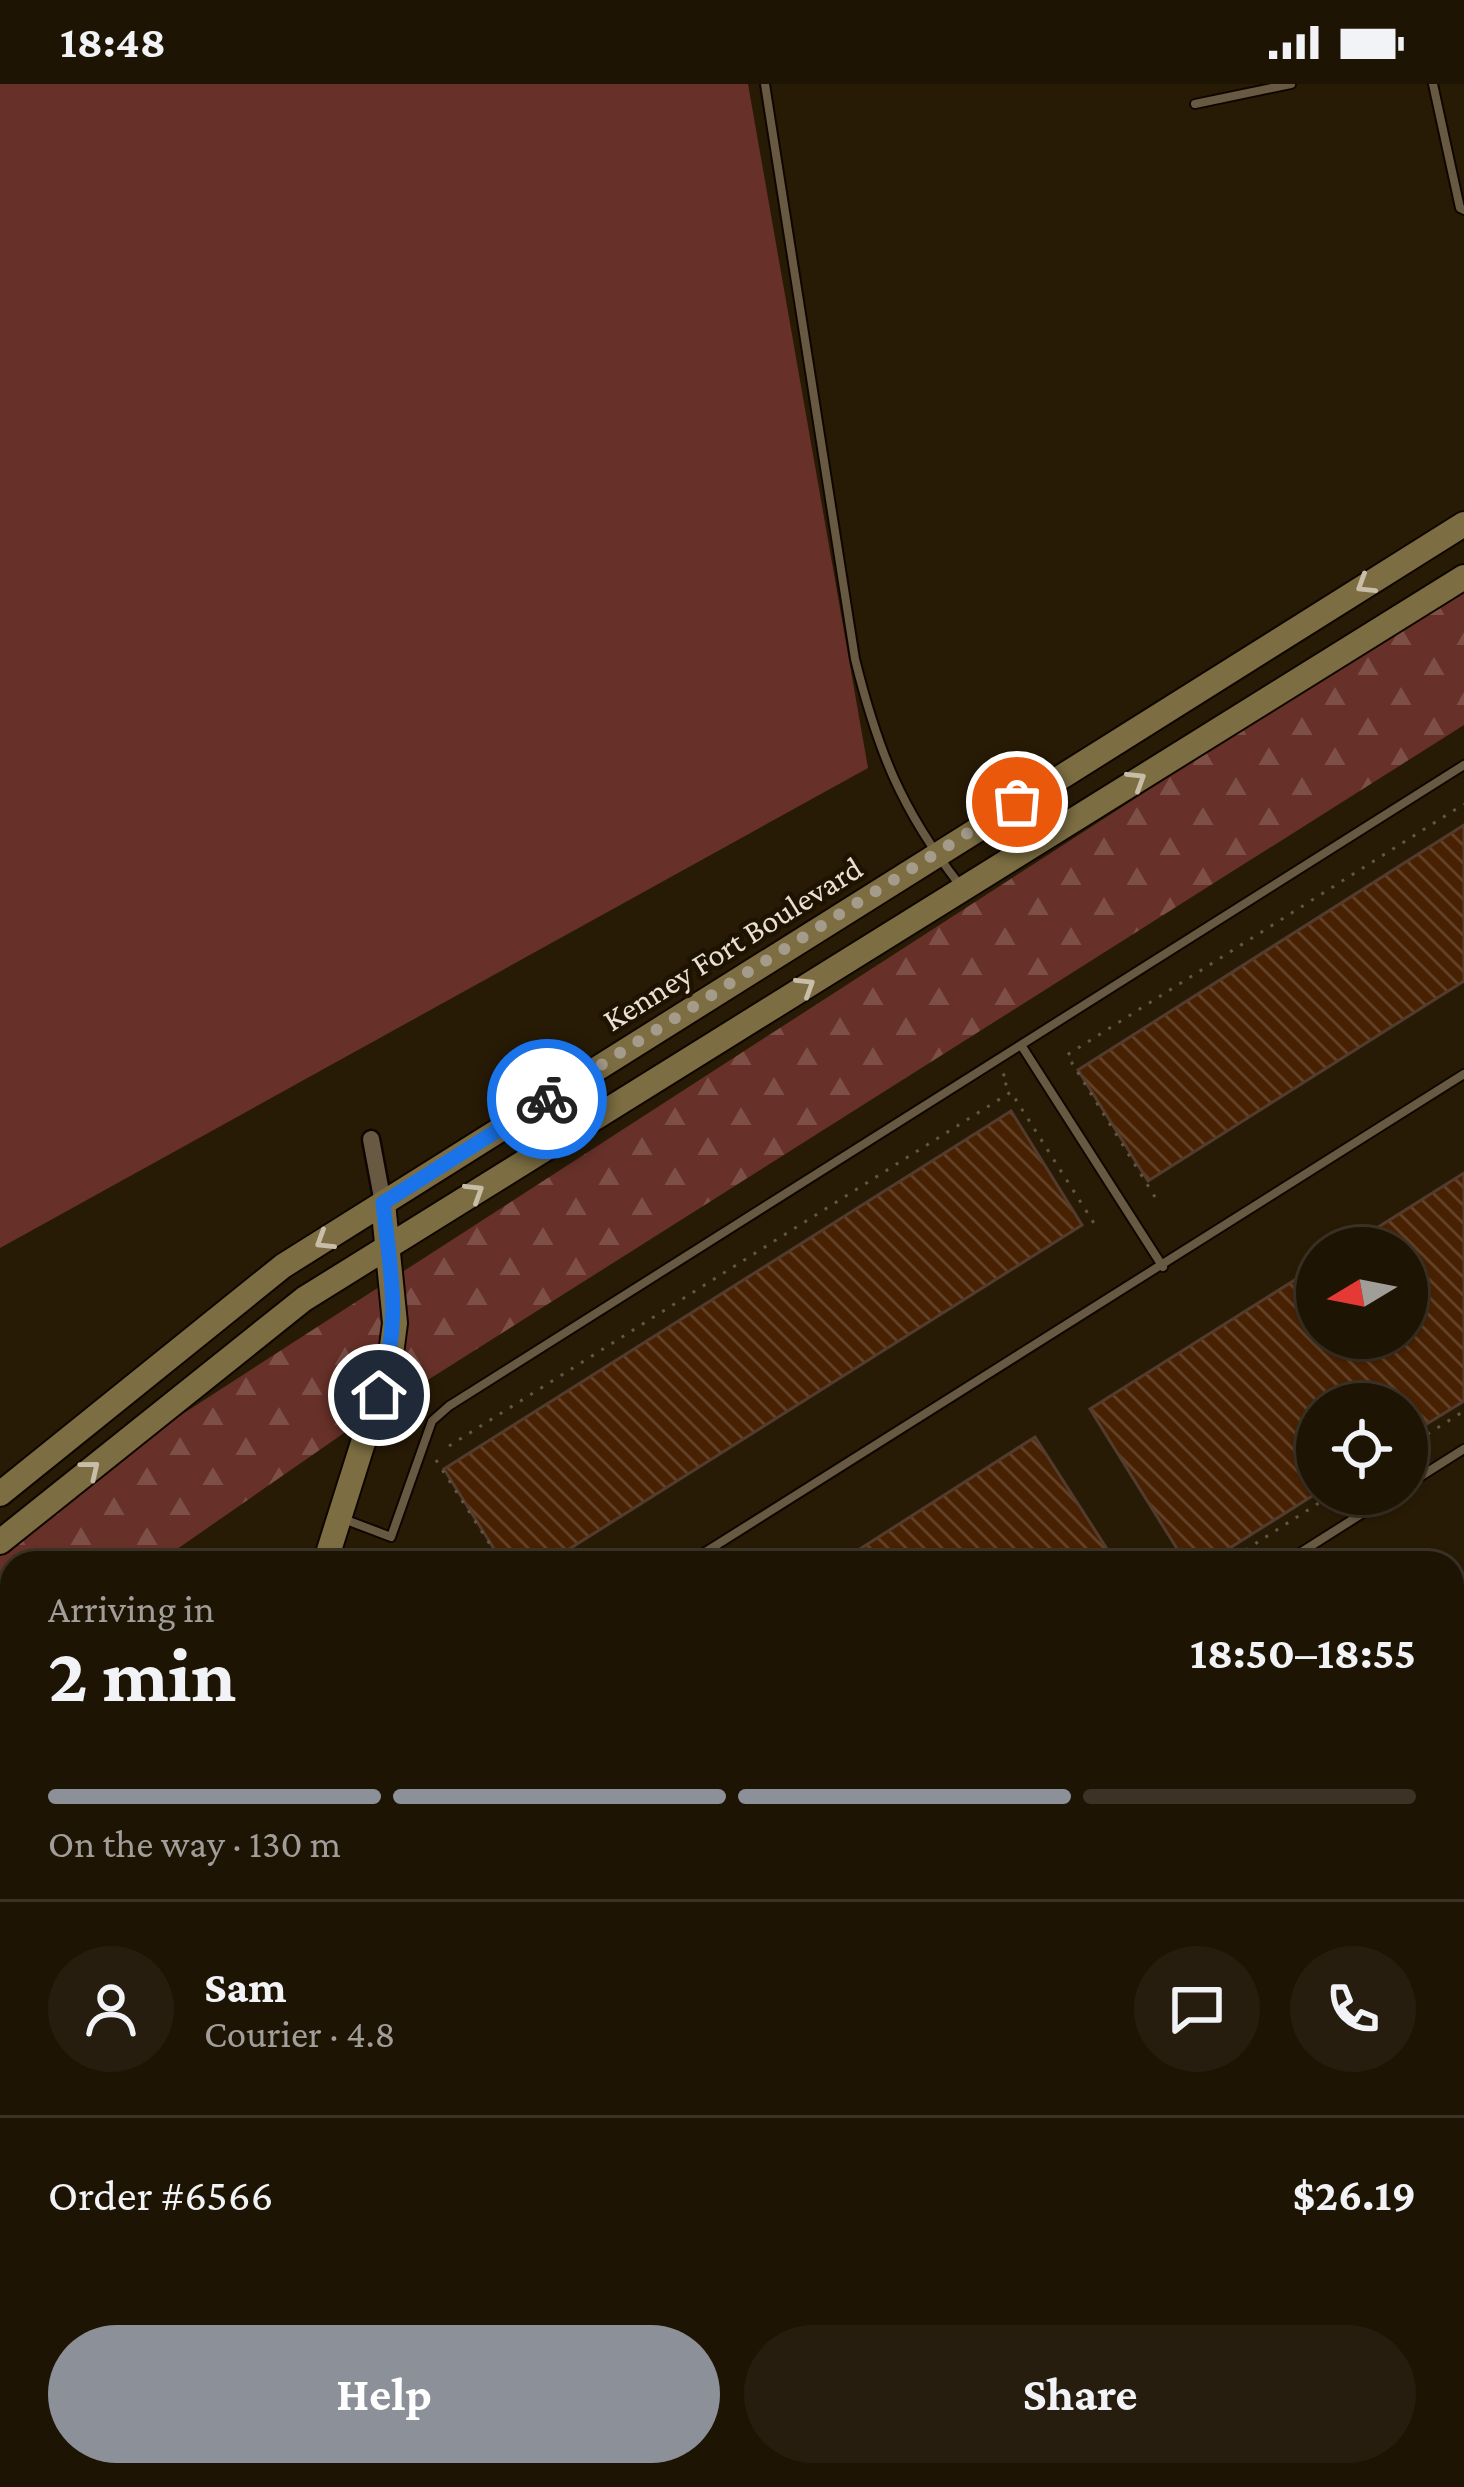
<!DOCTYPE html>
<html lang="en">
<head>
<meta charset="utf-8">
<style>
	:root { --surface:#1e1404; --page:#261d0e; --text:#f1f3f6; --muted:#a19e9a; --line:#3c3326; --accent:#8c9099 }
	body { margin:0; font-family:"Crimson Pro",serif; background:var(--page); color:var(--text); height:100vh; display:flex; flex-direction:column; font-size:45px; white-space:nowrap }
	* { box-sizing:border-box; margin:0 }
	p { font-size:39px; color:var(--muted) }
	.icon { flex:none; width:66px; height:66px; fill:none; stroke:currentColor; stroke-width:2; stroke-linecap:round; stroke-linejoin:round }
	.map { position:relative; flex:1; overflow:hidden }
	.side { position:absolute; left:0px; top:1467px; width:1464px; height:936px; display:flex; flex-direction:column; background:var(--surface); border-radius:36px 36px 0 0; box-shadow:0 3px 9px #0004,0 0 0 3px var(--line) }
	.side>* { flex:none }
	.needle { width:78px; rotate:260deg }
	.fabs { position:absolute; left:1296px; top:1143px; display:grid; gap:24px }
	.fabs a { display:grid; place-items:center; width:132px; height:132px; border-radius:50%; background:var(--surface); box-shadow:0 3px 9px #0004,0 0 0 3px var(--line); font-size:60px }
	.pin { position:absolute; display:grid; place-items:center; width:102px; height:102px; color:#fff; margin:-51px; border:6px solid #fff; border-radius:50%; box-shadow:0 3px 12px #0007 }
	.courier { position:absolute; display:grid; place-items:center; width:120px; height:120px; margin:-60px; border:9px solid #1a73e8; border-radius:50%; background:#fff; color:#222; box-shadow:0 3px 15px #0007 }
	.headline em { font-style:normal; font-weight:700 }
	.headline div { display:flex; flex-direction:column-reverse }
	.headline { display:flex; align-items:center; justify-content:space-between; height:204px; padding:0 48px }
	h1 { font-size:78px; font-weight:700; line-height:90px }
	.bar { display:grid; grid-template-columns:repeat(4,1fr); gap:18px 12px; align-content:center; height:144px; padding:0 48px }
	.bar i { height:15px; border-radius:9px; background:var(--line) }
	.bar .on { background:var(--accent) }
	.bar p { grid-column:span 4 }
	.line { display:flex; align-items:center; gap:30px; padding:0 48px; border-top:3px solid var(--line) }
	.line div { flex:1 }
	.round { display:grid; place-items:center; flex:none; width:126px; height:126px; border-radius:63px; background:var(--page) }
	.primary-button { display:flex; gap:24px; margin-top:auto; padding:24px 48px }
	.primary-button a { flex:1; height:138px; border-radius:72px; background:var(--accent); color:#fff; font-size:48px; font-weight:700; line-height:138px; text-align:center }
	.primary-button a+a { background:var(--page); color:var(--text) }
	.status { display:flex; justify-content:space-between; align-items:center; height:84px; padding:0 60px; background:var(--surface); direction:ltr }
	.status svg { height:33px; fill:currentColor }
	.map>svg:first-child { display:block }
	.grass { fill:#673129 }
	.forest { fill:url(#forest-firs) }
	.building { fill:url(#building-back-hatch); stroke:#533c2e; stroke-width:3 }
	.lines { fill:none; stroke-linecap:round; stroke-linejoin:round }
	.lane-casing { stroke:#100600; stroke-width:12 }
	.street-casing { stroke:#100600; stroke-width:21 }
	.secondary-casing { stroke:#100600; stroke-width:28 }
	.path { stroke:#625744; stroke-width:3; stroke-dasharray:3 9; stroke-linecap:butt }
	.lane { stroke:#685943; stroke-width:8 }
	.street { stroke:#685943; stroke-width:16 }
	.secondary { stroke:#7c6e42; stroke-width:24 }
	.oneway { stroke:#c8bea8 }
	.done { stroke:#a59b8b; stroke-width:12; stroke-dasharray:0 21.6 }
	.route { stroke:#1a73e8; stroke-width:15 }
	.labels { text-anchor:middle; stroke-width:9; stroke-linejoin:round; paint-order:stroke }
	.street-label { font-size:33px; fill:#e9e0d3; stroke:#1e1200 }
</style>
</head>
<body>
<div class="status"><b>18:48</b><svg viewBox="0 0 49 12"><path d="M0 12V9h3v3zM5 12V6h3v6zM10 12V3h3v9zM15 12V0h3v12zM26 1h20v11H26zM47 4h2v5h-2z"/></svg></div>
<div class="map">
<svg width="1464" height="2403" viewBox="0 0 1464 2403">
	<defs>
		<pattern id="forest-firs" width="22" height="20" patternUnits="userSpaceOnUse" patternTransform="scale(3)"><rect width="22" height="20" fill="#673129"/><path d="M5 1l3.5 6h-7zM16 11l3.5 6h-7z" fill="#7d4f47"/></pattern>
		<pattern id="building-back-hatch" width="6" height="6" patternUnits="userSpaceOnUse" patternTransform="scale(3)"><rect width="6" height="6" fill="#482102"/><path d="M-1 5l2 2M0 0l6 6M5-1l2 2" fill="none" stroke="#624126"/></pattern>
	</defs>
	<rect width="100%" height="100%" fill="#281b06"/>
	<path class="grass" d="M0 0H748L868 684 0 1164Z"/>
	<path class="forest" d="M1464 502V641L344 1349 157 1479H12V1580L0 1588V1448Z"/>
	<path class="building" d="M1464 741V897L1148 1097 1078 986Z
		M1011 1027 1082 1141 547 1479H503L444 1385Z
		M1464 1089V1317L1407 1352V1320H1317V1409L1206 1479H1186L1090 1325 1317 1182V1254H1407V1164H1345Z
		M1035 1353 1116 1479H838Z
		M1464 1548V1704L1452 1712V1555Z
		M1464 1892V2054L1452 2061V1899Z
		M1464 2364V2403H1418L1433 2391H1452V2375Z
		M141 2391H385L381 2403H137Z
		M767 2391H1017L1013 2403H763Z"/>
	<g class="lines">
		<defs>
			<path id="lane" d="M765 0 855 575C878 667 901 725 959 800
				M1433 0 1460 124 1464 126
				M1195 20 1291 0
				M1021 961 1163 1183
				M1407 1401 1464 1365
				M341 1434 391 1453 432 1337 449 1322 1464 681
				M688 1479 1464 990
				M1284 1479 1393 1410
				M1452 1503 1464 1495
				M0 1709 12 1702
				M1452 1820 1464 1813
				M0 1958 12 1923
				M97 2403 99 2391
				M500 2403 504 2391
				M650 2403 654 2391
				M1050 2403 1054 2391"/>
			<path id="street" d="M371 1055 383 1119"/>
			<path id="secondary" d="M0 1410 283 1182 1464 440
				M0 1458 304 1215 1464 493
				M325 1479 391 1270 395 1239 383 1119
				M1452 2303 1464 2292
				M14 2403 18 2391
				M1338 2403 1352 2391"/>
		</defs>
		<use href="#lane" class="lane-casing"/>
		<use href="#street" class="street-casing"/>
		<use href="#secondary" class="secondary-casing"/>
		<path class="path" d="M1005 990 1001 993 1010 1006
			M1155 1113 1067 971 1464 720
			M449 1362 1011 1008 1097 1144
			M1407 1363 1464 1327
			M436 1376 502 1479
			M1225 1479 1333 1410
			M1452 1548 1464 1540
			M1297 2391 1302 2402
			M131 2403 135 2391
			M1017 2403 1021 2391"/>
		<use href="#lane" class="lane"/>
		<use href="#street" class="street"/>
		<use href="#secondary" class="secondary"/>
	</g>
	<defs><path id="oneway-chevron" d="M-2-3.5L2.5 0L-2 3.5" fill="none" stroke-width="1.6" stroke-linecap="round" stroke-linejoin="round" transform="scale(3)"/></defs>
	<g class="oneway">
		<use href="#oneway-chevron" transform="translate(1365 501) rotate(148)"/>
		<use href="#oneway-chevron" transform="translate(1137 696) rotate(-32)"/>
		<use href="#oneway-chevron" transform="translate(806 902) rotate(-32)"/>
		<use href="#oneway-chevron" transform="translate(475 1108) rotate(-32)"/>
		<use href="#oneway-chevron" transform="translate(324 1157) rotate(148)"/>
		<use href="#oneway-chevron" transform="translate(91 1385) rotate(-39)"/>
	</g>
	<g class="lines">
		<path class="done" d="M547 1015 1017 718"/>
		<path class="route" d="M379 1311C402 1236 391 1194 383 1119L547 1015"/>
	</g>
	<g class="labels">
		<g class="street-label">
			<text transform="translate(732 859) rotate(-32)" y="12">Kenney Fort Boulevard</text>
		</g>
	</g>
</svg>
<div class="fabs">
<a><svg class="needle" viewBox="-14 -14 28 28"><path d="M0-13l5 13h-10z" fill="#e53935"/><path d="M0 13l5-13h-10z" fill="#a19e9a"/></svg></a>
<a><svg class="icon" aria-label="locate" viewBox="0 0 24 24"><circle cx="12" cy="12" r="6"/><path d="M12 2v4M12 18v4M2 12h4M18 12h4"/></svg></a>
</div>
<div class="pin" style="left:1017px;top:718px;background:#ea580c"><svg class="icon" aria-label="bag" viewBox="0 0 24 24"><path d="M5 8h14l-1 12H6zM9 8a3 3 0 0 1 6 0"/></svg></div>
<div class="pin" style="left:379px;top:1311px;background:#1f2937"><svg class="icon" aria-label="home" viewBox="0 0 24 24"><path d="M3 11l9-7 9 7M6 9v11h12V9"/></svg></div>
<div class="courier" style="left:547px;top:1015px"><svg class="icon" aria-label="bike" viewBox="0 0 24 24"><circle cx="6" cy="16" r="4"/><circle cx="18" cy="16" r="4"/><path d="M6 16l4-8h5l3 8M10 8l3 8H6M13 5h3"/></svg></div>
<section class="side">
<div class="headline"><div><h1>2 min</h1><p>Arriving in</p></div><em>18:50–18:55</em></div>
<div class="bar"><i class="on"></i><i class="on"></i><i class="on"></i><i></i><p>On the way · 130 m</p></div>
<div class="line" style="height:216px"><a class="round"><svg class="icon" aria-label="person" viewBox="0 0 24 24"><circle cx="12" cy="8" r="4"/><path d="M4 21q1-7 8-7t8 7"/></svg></a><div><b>Sam</b><p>Courier · 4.8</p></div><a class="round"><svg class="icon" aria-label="chat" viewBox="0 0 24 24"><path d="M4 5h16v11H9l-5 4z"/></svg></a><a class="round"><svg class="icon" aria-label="phone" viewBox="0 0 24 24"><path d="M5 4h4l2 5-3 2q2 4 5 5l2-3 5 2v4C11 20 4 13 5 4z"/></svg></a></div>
<div class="line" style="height:156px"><div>Order #6566</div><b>$26.19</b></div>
<div class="primary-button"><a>Help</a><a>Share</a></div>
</section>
</div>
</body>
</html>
